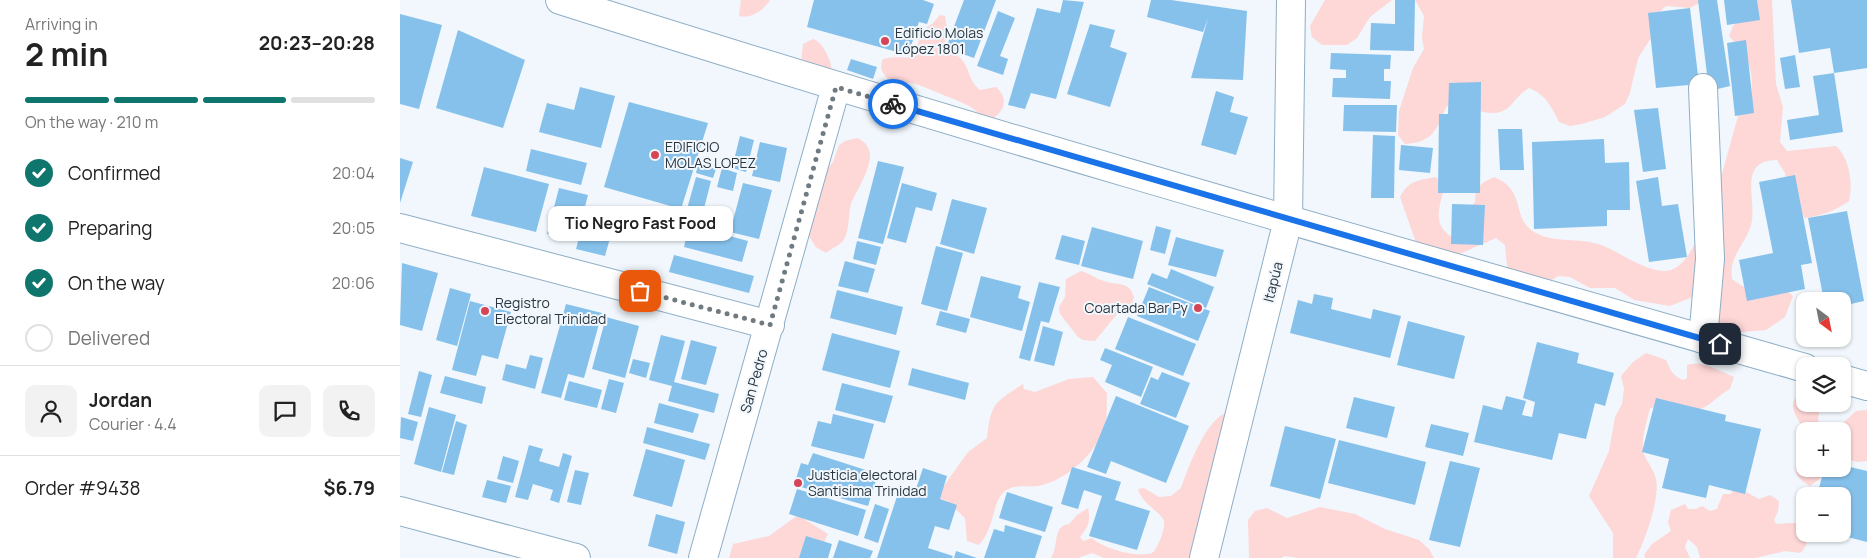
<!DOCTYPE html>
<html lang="en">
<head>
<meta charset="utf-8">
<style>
	:root { --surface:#fff; --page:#f2f2f2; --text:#222; --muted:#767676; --line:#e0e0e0; --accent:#0f766e }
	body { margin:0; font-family:Manrope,sans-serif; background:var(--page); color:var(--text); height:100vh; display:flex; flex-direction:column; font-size:19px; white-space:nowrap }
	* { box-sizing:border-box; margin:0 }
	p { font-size:16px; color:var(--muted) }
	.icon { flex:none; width:28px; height:28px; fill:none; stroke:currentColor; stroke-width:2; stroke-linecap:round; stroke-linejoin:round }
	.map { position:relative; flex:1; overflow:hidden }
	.panel { display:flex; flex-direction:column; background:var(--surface); width:400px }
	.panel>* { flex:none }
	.needle { width:32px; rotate:148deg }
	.fabs { position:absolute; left:1396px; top:292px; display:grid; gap:10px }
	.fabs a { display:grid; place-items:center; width:55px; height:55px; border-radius:10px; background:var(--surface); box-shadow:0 1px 4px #0004; font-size:25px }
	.pin { position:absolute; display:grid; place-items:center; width:42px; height:42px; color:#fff; margin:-21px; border-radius:10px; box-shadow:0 2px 8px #0006 }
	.courier { position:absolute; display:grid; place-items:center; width:50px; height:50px; margin:-25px; border:4px solid #1a73e8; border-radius:50%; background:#fff; color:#222; box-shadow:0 1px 6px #0007 }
	.bubble { position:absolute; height:35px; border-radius:10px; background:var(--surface); box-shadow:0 1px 4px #0004; font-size:16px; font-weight:700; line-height:35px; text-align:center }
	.headline em { font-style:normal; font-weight:700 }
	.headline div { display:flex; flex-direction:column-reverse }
	.headline { display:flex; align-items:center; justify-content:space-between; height:85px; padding:0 25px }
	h1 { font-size:32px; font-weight:700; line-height:38px }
	.bar { display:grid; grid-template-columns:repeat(4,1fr); gap:8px 5px; align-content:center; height:60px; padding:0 25px }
	.bar i { height:6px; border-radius:4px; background:var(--line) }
	.bar .active { background:var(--accent) }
	.bar p { grid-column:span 4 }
	.line { display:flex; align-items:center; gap:12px; padding:0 25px; border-top:1px solid var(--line) }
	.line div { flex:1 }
	.round { display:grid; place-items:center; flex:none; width:52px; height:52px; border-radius:10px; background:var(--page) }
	ol { padding:0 25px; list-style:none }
	li { display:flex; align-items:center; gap:15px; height:55px }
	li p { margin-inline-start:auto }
	li .icon { padding:5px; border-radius:50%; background:var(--accent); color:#fff; stroke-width:4 }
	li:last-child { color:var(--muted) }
	li i { width:28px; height:28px; border:2px solid var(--line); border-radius:50% }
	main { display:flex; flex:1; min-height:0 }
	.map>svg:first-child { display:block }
	.green { fill:#fed7d7 }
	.building { fill:#86c1eb }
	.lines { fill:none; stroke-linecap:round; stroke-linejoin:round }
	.minor-casing { stroke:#8eaec6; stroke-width:30 }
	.major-casing { stroke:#8eaec6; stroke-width:30 }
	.minor { stroke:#fff; stroke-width:28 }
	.major { stroke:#fff; stroke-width:28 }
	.done { stroke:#6f7a81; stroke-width:5; stroke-dasharray:0 9 }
	.route { stroke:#1a73e8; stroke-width:6 }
	.poi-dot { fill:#d54557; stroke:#f1f7fc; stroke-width:2 }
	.labels { text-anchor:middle; stroke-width:4; stroke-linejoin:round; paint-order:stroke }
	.poi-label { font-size:14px; fill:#29363f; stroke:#f1f7fc; text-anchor:start }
	.street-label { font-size:14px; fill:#29363f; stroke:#f1f7fc }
</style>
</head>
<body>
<main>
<section class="panel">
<div class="headline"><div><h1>2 min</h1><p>Arriving in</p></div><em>20:23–20:28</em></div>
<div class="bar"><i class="active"></i><i class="active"></i><i class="active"></i><i></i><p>On the way · 210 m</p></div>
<ol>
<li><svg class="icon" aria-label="check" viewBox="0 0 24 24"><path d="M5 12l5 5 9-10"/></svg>Confirmed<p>20:04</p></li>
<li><svg class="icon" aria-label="check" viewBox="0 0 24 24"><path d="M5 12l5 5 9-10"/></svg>Preparing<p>20:05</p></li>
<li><svg class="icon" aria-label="check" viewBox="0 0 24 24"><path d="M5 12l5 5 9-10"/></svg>On the way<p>20:06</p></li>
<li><i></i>Delivered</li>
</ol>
<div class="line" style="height:90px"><a class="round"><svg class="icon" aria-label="person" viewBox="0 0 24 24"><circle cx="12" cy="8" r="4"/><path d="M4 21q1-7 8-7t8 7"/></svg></a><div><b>Jordan</b><p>Courier · 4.4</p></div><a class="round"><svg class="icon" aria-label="chat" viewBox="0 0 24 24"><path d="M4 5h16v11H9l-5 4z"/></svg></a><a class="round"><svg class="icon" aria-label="phone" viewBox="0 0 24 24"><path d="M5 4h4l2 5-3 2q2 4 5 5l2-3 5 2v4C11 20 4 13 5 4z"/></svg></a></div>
<div class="line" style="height:65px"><div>Order #9438</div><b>$6.79</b></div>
</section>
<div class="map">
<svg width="1467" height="558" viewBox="0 0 1467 558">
	<rect width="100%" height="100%" fill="#f1f7fc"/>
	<path class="green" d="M341 0H370C364 10 351 19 339 16Z
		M925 0H992L970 17 957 38 947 45H922L912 37 910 26Z
		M1015 0H1305L1290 8 1266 6 1256 15 1251 38 1238 58 1230 93 1225 104 1205 117 1182 124 1170 126 1159 122C1151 106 1146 95 1129 88 1121 93 1118 97 1112 104 1096 122 1075 109 1057 102L1046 107C1036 131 1033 142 1005 144L998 135 999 111 1013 68 1024 49 1022 38 1024 16Z
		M1348 0H1372L1376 84 1383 107 1380 142 1387 151 1436 146C1450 159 1453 183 1449 201 1436 210 1422 216 1405 218L1390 195 1385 173 1377 160C1336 160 1358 202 1351 225 1345 245 1328 257 1332 279 1349 293 1364 290 1385 289L1393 296 1385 317 1366 330 1332 333 1315 324 1303 293 1270 306 1234 300 1215 288H1190L1170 277 1158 276 1147 283 1113 278 1107 267 1105 245 1096 238 1041 262 1020 254 1000 197C1008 180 1020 180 1036 177L1044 187C1040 208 1031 224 1052 237L1061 232 1075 201 1076 189 1084 182 1094 177C1127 190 1111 218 1134 232 1155 244 1179 237 1201 245 1219 251 1250 276 1271 270 1304 260 1329 145 1339 113L1350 110C1354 75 1354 62 1329 36L1333 26 1348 9Z
		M540 15 545 16 547 28 544 50C574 58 563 76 580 90L596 87C609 98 605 111 592 119 580 116 579 112 569 106 553 98 535 92 519 85 509 81 498 85 489 79 482 74 479 67 483 59 508 52 515 70 520 32L533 23Z
		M413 39C422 41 433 62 431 71L401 63 403 44Z
		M457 138C486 150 458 186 451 204 448 214 450 234 442 242 438 246 431 249 426 253L416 247 406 232 425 172 433 162 439 145 445 141Z
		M681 271C690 273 695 279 704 281 717 286 729 280 734 297L732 304 717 314 695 341 683 340 678 337 660 314 659 307 665 297 666 279Z
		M1246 353 1266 360C1270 369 1273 377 1284 380L1287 378V365C1305 360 1318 371 1334 377L1330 389C1320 394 1313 403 1303 408 1288 414 1266 406 1250 408 1247 422 1240 440 1244 454 1247 462 1254 470 1256 479 1260 499 1245 540 1236 558H1213V533L1189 496 1209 451 1215 417 1222 404 1224 389 1221 376 1233 362Z
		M693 377 707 393C706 403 708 417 705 427 696 453 666 481 638 486 627 487 615 484 605 491 592 501 595 528 579 545L567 541 565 518 547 501 536 497 568 452 587 438C591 403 594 403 623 384L624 389 635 392 669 379Z
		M1405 390V404H1420L1418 421 1435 430 1456 411 1467 410V461L1457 462 1443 458 1442 431H1405V433C1399 416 1381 405 1405 390Z
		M829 412 796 558H704L692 553 678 558H651C659 547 652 526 669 524L677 515 688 508C691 521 688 527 680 537L683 541 692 538C703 549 738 558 752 553 756 550 758 544 760 540 762 535 765 527 764 521 762 513 742 504 738 489L744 488 759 497 771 496 781 488C788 468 807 416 829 412Z
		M1405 443V469H1424L1422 477 1410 486C1387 473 1396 462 1405 443Z
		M1335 486 1359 499 1370 495 1379 501 1378 511 1374 520 1376 524C1383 524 1395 522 1401 524 1410 527 1410 546 1400 553L1385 551 1355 558H1300L1297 547 1288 539 1285 547 1290 558H1245L1244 555 1252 544 1271 531 1268 522 1271 510 1285 504 1288 509H1296L1302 506 1310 511 1317 509 1323 494H1331Z
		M920 507 955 514 985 529 1019 540 1029 549 1034 558H899L885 556 881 558H849L848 520 855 511 867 508 887 518Z
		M398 515 428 534 416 558H329L333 544 369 536Z"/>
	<path class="building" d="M414 0H523L534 4 527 24 519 22 508 55 407 27Z
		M564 0H596L574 58 546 48Z
		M663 0 684 2 656 99 631 93 625 109 608 105 637 8 660 13Z
		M751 0H771L847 11 843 80 791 78 808 18 803 32 747 17Z
		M995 0H1015L1014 51 970 50 971 23 995 24Z
		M1298 0H1317L1330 86 1309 91Z
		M1324 0H1357L1360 20 1327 25Z
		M1391 0H1467V68L1434 73 1430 48 1399 53Z
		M1290 8 1299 84 1256 88 1248 13Z
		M598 11 615 18 600 56 608 59 603 75 577 66Z
		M0 14 42 25 19 109 0 104Z
		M690 24 715 30 710 47 727 53 710 107 667 94Z
		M58 30 125 60 103 128 36 108Z
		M1346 40 1354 113 1335 116 1327 43Z
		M931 53 991 55 990 69H984V81H991L990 99 932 97 933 78H946V70L930 69Z
		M1395 55 1400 87 1385 89 1380 58Z
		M451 59 477 67 473 79 447 70Z
		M1434 73 1443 132 1390 140 1387 120 1419 115 1413 76Z
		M1081 82 1080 193H1038L1039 114H1048L1049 83Z
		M180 87 215 96 201 148 139 132 147 103 174 110Z
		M816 91 834 97 830 112 848 117 836 155 801 145Z
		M229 102 308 123 281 209 204 187Z
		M944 105H997L996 132 943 131Z
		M1258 108 1266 169 1243 172 1234 110Z
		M1098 129H1122L1124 170H1100Z
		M973 135 995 136 994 198H971Z
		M340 136 354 140 346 172 332 168Z
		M1204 139 1205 163 1229 162 1230 210H1207V226L1134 229 1132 142Z
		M360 142 387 148 380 182 352 176Z
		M1001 145 1033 148 1030 173 999 170Z
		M131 149 187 163 181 185 126 171Z
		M0 158 13 162 0 203Z
		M478 161 504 167 483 244 458 238Z
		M298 164 316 169 313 178 296 173Z
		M84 167 149 184 136 232 71 216Z
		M322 168 337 173 333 191 317 187Z
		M1395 175 1412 263 1401 265 1405 289 1347 301 1339 260 1373 253 1359 182Z
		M296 177 311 181 301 220 285 216Z
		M1258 177 1262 206 1278 204 1287 257 1249 262 1236 181Z
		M343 183 372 190 359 239 330 232Z
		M502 183 537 193 532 211 516 207 506 243 487 238Z
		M159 188 188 195 176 241 147 234Z
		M552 199 587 208 574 254 540 244Z
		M1052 204 1085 205 1083 245 1051 244Z
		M230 208 283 221 279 234 226 221Z
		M1447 211 1464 301 1442 306V301H1424L1408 218Z
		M186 212 215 220 205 256 176 249Z
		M289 225 348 241 342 262 284 247Z
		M756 226 771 230 765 254 750 250Z
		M692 227 743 241 733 279 681 266Z
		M662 235 685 241 679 265 655 259Z
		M776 237 824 250 816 277 768 265Z
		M457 241 481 247 476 265 453 259Z
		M536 246 563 253 547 311 521 304Z
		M274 255 354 276 349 293 269 272Z
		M445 261 475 269 468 293 438 286Z
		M2 263 38 273 22 331 0 325Z
		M771 269 814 287 806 308 747 284 752 273 767 279Z
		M581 276 621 286 618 298 630 302 622 331 570 317Z
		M639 282 660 287 649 323 641 321 630 361 619 358Z
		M749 287 810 311 798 341 737 316Z
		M50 288 71 294 57 346 36 340Z
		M437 290 503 307 496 335 430 318Z
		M914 294 933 298 931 309 971 319 973 309 1001 316 990 358 890 333 898 300 912 304Z
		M70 301 111 312 98 359 82 355 76 376 52 370Z
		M166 304 202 313 184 378 168 374 161 398 141 393Z
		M540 311 570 319 566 333 536 325Z
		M206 317 239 326 225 378 192 369Z
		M728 317 796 344 783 376 715 349Z
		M1008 321 1065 336 1054 379 997 365Z
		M643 326 663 332 654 366 634 361Z
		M432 333 500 351 490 388 422 370Z
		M261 335 285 341 274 382 319 394 314 413 268 401 272 386 249 380Z
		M291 340 317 347 306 385 281 379Z
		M1137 342 1179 353 1177 363 1214 373 1205 406 1195 403 1186 439 1159 433 1152 460 1074 442 1083 405 1102 410 1106 396 1126 401 1122 415 1132 417 1135 402 1123 398Z
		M705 348 753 367 741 397 705 382 712 365 700 360Z
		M130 355 143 358 135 389 102 380 106 364 126 369Z
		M233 359 250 363 246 378 229 373Z
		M512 368 569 383 565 400 508 385Z
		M19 371 32 375 21 417 8 414Z
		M762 372 790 383 776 418 740 404 751 377 758 380Z
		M45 376 86 387 82 404 40 393Z
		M209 379 224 383 216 413 201 409Z
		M169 381 202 390 197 408 164 400Z
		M442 383 493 396 485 423 435 410Z
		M716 396 789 426 766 483 711 461 706 474 687 467Z
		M954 397 995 407 987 438 946 428Z
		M1256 398 1326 415 1325 421 1361 429 1345 494 1309 485 1306 498 1262 488 1269 459 1242 452Z
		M259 403 299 414 293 433 254 423Z
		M29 407 56 415 41 472 14 464Z
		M433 414 474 424 464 459 411 446 418 421 431 424Z
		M1 417 18 422 13 441 0 438Z
		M56 421 67 425 54 475 42 472Z
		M1031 424 1069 433 1063 456 1025 447Z
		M885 426 936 439 920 499 870 486Z
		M247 427 310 444 305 460 243 443Z
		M939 440 1026 462 1015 505 928 483Z
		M129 445 143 449 139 461 159 467 163 453 172 456 159 503 150 500 153 490 133 484 128 500 115 497Z
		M246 449 285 460 272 507 233 496Z
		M413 453 478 474 468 506 394 485 401 463 408 465Z
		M103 456 119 461 113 483 97 479Z
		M1050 461 1080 468 1060 547 1029 540Z
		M1442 465 1467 471V542L1436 534H1442V496H1417L1424 469H1442Z
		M672 467 721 482 715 500 750 511 737 550 689 536 702 496 684 490 678 509 661 504Z
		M523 468 547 476 540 499 557 505 549 530 535 526 528 548 553 556 552 558H477L500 487 515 492Z
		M175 470 189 473 181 505 167 502Z
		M87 480 111 486 106 503 82 497Z
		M397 489 466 510 458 536 389 514Z
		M607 492 653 507 645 532 599 518Z
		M475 504 489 509 478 543 464 538Z
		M256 514 285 522 277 554 248 546Z
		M605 525 642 536 635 558H584L594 529 604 532Z
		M406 536 432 544 428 558H399Z
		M439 540 473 551 470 558H433Z
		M556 551 577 558H554Z"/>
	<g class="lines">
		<defs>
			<path id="minor" d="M1303 88 1310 259 1303 339
				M0 228 370 325
				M0 511 176 558
				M303 558 436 87
				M804 558 888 220 891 0"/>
			<path id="major" d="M160 0C573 131 989 249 1405 368
				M1442 379 1467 386"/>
		</defs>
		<use href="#minor" class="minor-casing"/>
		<use href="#major" class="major-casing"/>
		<use href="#minor" class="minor"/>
		<use href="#major" class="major"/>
	</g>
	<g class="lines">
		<path class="done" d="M240 291 370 325 436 87 493 104"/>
		<path class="route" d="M493 104 1320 344"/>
	</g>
	<g class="poi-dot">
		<circle cx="485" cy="41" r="5"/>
		<circle cx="255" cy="155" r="5"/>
		<circle cx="798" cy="308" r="5"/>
		<circle cx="85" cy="311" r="5"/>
		<circle cx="398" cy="483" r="5"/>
	</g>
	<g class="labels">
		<g class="poi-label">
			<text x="495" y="38">Edificio Molas<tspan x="495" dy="16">López 1801</tspan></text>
			<text x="265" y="152">EDIFICIO<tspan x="265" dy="16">MOLAS LOPEZ</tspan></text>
			<text x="95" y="308">Registro<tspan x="95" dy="16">Electoral Trinidad</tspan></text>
			<text x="788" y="313" text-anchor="end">Coartada Bar Py</text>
			<text x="408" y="480">Justicia electoral<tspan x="408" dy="16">Santisima Trinidad</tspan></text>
		</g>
		<g class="street-label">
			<text transform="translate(873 282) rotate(-76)" y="5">Itapúa</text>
			<text transform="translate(354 381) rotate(-74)" y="5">San Pedro</text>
		</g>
	</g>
</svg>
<div class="fabs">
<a><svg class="needle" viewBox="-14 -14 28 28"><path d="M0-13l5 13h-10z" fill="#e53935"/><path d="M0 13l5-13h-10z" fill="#767676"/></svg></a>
<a><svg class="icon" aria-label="layers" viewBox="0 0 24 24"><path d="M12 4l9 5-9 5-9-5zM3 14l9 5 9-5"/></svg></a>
<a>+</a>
<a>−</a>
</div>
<div class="pin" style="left:240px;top:291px;background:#ea580c"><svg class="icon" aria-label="bag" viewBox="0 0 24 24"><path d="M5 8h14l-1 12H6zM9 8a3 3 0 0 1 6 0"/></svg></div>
<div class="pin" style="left:1320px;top:344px;background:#1f2937"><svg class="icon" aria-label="home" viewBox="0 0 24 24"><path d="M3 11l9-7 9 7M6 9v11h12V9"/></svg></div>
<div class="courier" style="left:493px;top:104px"><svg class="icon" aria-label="bike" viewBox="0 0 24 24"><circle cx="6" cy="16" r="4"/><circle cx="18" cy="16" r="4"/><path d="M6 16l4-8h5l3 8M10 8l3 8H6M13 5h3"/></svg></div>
<div class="bubble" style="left:148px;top:206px;width:185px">Tio Negro Fast Food</div>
</div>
</main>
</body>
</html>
